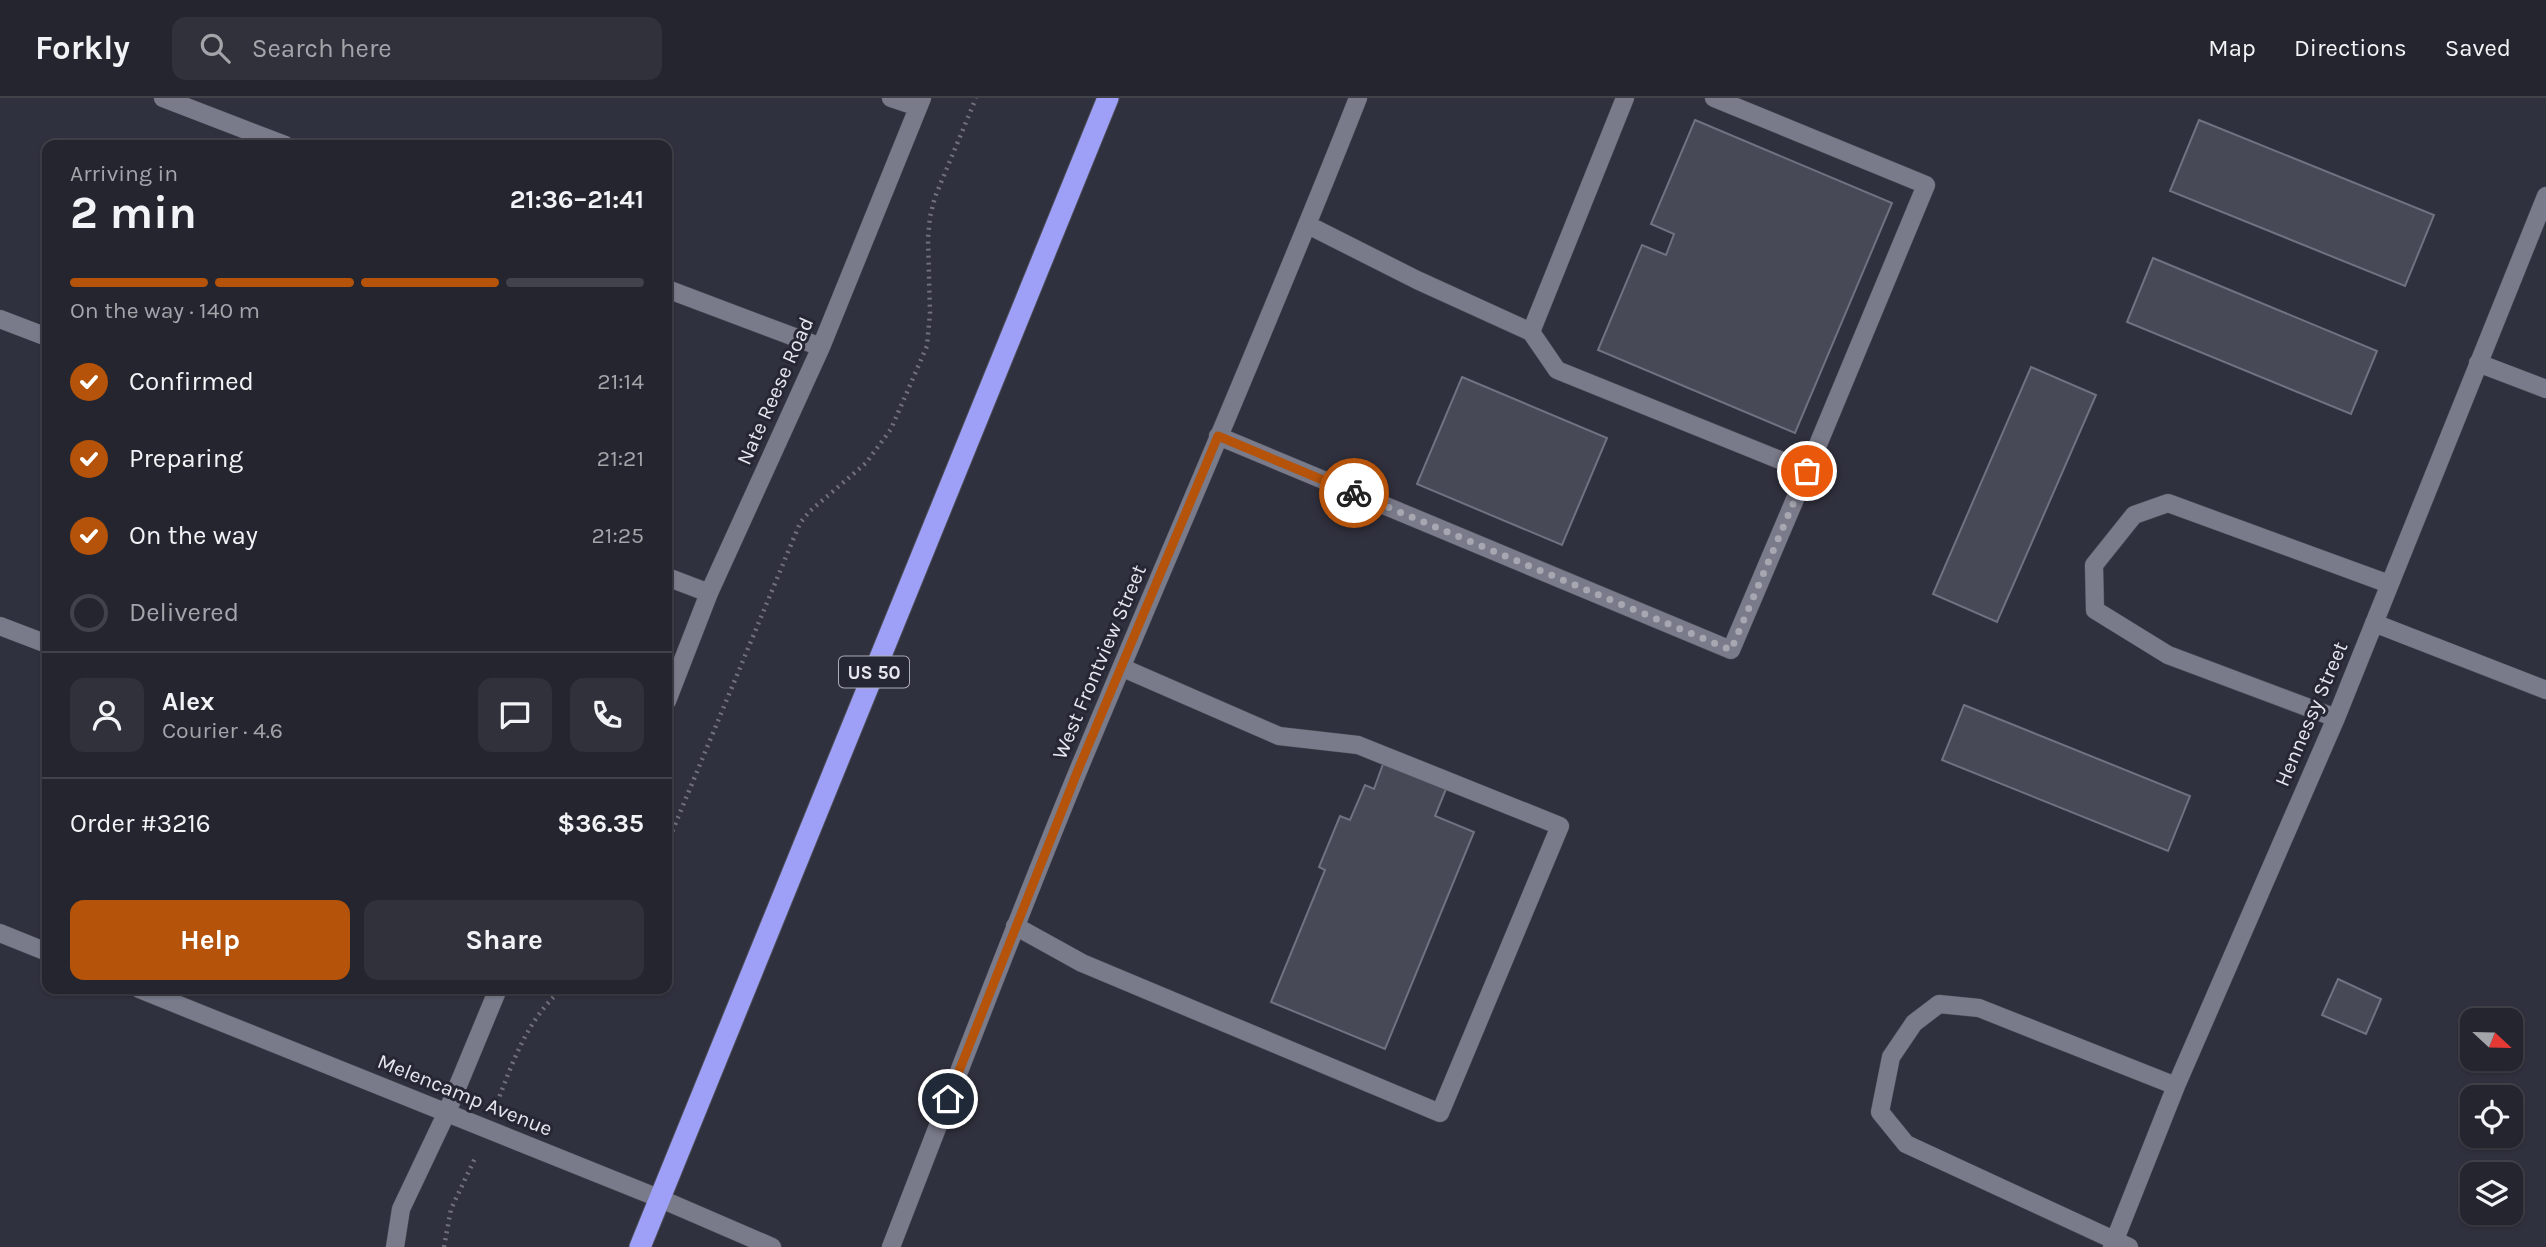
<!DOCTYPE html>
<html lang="en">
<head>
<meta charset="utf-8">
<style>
	:root { --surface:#24252e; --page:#30313a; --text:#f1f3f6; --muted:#a3a5aa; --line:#41424a; --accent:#b45309 }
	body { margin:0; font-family:Karla,sans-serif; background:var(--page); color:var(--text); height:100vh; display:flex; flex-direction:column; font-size:26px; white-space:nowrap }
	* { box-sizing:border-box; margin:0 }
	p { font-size:23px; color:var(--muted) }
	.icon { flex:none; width:38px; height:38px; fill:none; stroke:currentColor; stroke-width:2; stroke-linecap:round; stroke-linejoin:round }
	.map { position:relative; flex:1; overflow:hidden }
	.details { position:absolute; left:42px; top:42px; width:630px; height:854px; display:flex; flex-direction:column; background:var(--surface); border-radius:14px; box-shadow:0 2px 5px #0004,0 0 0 2px var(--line) }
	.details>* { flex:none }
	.needle { width:46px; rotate:112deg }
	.controls { position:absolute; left:2460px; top:910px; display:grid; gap:14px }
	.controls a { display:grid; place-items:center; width:63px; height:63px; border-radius:14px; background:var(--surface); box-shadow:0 2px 5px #0004,0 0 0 2px var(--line); font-size:35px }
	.pin { position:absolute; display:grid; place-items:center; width:60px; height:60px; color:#fff; margin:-30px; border:4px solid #fff; border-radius:50%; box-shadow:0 2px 7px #0007 }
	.courier { position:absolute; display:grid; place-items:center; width:70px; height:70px; margin:-35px; border:5px solid #b45309; border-radius:50%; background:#fff; color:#222; box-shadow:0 2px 9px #0007 }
	.overview em { font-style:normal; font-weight:700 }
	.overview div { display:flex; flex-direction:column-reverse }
	.overview { display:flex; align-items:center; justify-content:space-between; height:119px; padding:0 28px }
	h1 { font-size:46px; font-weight:700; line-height:52px }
	.bar { display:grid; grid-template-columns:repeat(4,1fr); gap:10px 7px; align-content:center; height:84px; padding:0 28px }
	.bar i { height:9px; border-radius:5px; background:var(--line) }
	.bar .active { background:var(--accent) }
	.bar p { grid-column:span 4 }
	.line { display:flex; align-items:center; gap:18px; padding:0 28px; border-top:2px solid var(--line) }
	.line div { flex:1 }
	.round { display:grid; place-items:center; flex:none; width:74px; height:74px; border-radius:14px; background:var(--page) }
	ol { padding:0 28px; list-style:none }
	li { display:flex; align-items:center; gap:21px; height:77px }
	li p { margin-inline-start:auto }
	li .icon { padding:7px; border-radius:50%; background:var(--accent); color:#fff; stroke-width:4 }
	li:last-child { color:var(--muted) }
	li i { width:38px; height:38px; border:4px solid var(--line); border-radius:50% }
	.action { display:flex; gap:14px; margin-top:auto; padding:14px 28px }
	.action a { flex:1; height:80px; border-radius:14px; background:var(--accent); color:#fff; font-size:28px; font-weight:700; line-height:80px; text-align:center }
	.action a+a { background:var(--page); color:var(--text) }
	header { display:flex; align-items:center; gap:42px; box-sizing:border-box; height:98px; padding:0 35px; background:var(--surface); border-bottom:2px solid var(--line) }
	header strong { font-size:33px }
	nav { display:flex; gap:38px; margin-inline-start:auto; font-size:24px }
	.search { width:490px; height:63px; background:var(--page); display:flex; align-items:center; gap:18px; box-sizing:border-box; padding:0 24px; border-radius:14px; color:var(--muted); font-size:26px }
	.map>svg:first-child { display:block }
	.building { fill:#484956; stroke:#717281; stroke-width:2 }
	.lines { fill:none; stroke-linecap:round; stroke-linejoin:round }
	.minor-casing { stroke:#4d4e59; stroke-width:19 }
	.highway-casing { stroke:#4d4e59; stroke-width:23 }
	.path { stroke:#70717c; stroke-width:4.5; stroke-dasharray:2 5; stroke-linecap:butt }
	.minor { stroke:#797b8a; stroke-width:18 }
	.highway { stroke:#9ea0f7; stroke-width:21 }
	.done { stroke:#a6a7b0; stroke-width:7; stroke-dasharray:0 12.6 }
	.route { stroke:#b45309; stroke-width:9 }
	.labels { text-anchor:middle; stroke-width:6; stroke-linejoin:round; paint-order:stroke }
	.shield { fill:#262734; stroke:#acadb6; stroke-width:2 }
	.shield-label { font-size:19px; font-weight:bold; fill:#e5e6ee }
	.street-label { font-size:21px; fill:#e5e6ee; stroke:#262734 }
</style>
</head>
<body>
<header>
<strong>Forkly</strong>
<div class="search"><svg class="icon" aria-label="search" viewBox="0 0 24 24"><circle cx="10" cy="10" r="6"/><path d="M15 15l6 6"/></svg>Search here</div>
<nav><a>Map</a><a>Directions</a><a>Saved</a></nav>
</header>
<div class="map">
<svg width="2546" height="1149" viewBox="0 0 2546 1149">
	<rect width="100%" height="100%" fill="#30313e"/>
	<path class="building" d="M1695 22 1892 105 1795 335 1598 252 1642 147 1666 157 1674 136 1651 126Z
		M2199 22 2434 117 2405 188 2170 93Z
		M2153 160 2377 253 2351 316 2127 224Z
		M2031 269 2096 297 1997 524 1933 496Z
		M1462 279 1607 340 1562 447 1417 386Z
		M1964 607 2190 698 2168 753 1942 662Z
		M1383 666 1446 691 1435 718 1474 734 1385 951 1271 904 1325 772 1319 769 1340 718 1350 722 1365 687 1374 691Z
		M2338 881 2381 901 2366 936 2322 917Z"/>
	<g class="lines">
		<defs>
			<path id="minor" d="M163 0 285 47
				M891 0 918 9
				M1308 127 1417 182 1531 234 1625 0
				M667 191 821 249
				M0 221 47 239
				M1531 234 1557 272 1807 373 1926 87 1714 0
				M2478 265 2546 291
				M1218 338 1731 552 1807 373
				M667 479 709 495
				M2374 525 2546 592
				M0 528 47 546
				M667 603 709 495 821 249 922 0
				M2336 620 2168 557 2095 512 2094 467 2134 417 2168 405 2389 486
				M1015 828 1082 865 1440 1015 1560 728 1358 647 1279 638 1123 570
				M0 835 47 854
				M139 891 661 1101 772 1149
				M395 1149 401 1111 447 1014 498 891
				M891 1149C953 990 1013 831 1078 673 1171 449 1269 226 1358 0
				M2112 1149 2176 988 2336 620 2546 98
				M2129 1149 1906 1046 1880 1014 1891 959 1914 925 1939 906 1979 910 2176 988"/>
			<path id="highway" d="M640 1149 1108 0"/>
		</defs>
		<use href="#minor" class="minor-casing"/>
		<use href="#highway" class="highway-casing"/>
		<path class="path" d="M667 746 800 425 810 413 866 365 891 331 927 248 930 215 928 140 930 119 935 99 976 0
			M497 1005C514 961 527 922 562 891
			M444 1149 451 1111 476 1058"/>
		<use href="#minor" class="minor"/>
		<use href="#highway" class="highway"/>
	</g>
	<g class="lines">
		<path class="done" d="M1354 395 1731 552 1807 373"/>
		<path class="route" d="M948 1001 1078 672 1218 338 1354 395"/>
	</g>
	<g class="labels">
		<rect class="shield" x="839" y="558.5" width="70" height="31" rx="5"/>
		<g class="shield-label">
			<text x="874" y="581">US 50</text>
		</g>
		<g class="street-label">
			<text transform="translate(775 293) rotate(-66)" y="7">Nate Reese Road</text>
			<text transform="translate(1099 564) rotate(-67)" y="7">West Frontview Street</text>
			<text transform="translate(2311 616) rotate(-67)" y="7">Hennessy Street</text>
			<text transform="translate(465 997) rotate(22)" y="7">Melencamp Avenue</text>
		</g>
	</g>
</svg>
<div class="controls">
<a><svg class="needle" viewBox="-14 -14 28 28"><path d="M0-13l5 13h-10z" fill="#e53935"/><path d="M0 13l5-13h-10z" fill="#a3a5aa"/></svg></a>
<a><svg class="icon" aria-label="locate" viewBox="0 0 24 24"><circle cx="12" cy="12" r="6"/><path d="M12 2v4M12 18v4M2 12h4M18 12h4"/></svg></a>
<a><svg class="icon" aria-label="layers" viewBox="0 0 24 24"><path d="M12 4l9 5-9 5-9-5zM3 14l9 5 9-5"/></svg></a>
</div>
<div class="pin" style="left:1807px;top:373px;background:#ea580c"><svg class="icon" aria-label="bag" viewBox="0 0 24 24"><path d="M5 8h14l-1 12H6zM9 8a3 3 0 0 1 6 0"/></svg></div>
<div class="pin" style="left:948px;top:1001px;background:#1f2937"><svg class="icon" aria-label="home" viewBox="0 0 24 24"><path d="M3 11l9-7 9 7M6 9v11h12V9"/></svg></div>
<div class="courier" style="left:1354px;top:395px"><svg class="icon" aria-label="bike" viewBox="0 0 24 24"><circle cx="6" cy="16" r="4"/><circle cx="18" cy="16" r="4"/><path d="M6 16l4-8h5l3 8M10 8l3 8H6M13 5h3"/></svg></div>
<section class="details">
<div class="overview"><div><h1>2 min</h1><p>Arriving in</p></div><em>21:36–21:41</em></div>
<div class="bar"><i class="active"></i><i class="active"></i><i class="active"></i><i></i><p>On the way · 140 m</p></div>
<ol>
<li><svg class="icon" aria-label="check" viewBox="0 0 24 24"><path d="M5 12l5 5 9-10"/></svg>Confirmed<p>21:14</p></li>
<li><svg class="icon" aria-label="check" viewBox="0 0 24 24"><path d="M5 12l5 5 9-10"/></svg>Preparing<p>21:21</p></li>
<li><svg class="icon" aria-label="check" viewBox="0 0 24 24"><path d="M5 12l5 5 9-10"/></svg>On the way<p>21:25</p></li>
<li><i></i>Delivered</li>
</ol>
<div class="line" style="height:126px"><a class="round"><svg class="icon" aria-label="person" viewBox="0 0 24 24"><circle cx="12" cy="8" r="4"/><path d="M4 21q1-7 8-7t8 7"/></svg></a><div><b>Alex</b><p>Courier · 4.6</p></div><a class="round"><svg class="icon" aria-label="chat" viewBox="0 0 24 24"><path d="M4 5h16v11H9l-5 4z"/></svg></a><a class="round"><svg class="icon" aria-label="phone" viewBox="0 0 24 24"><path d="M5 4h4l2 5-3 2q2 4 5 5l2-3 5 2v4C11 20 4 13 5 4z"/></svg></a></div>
<div class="line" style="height:91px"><div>Order #3216</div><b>$36.35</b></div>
<div class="action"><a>Help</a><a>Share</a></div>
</section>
</div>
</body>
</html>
